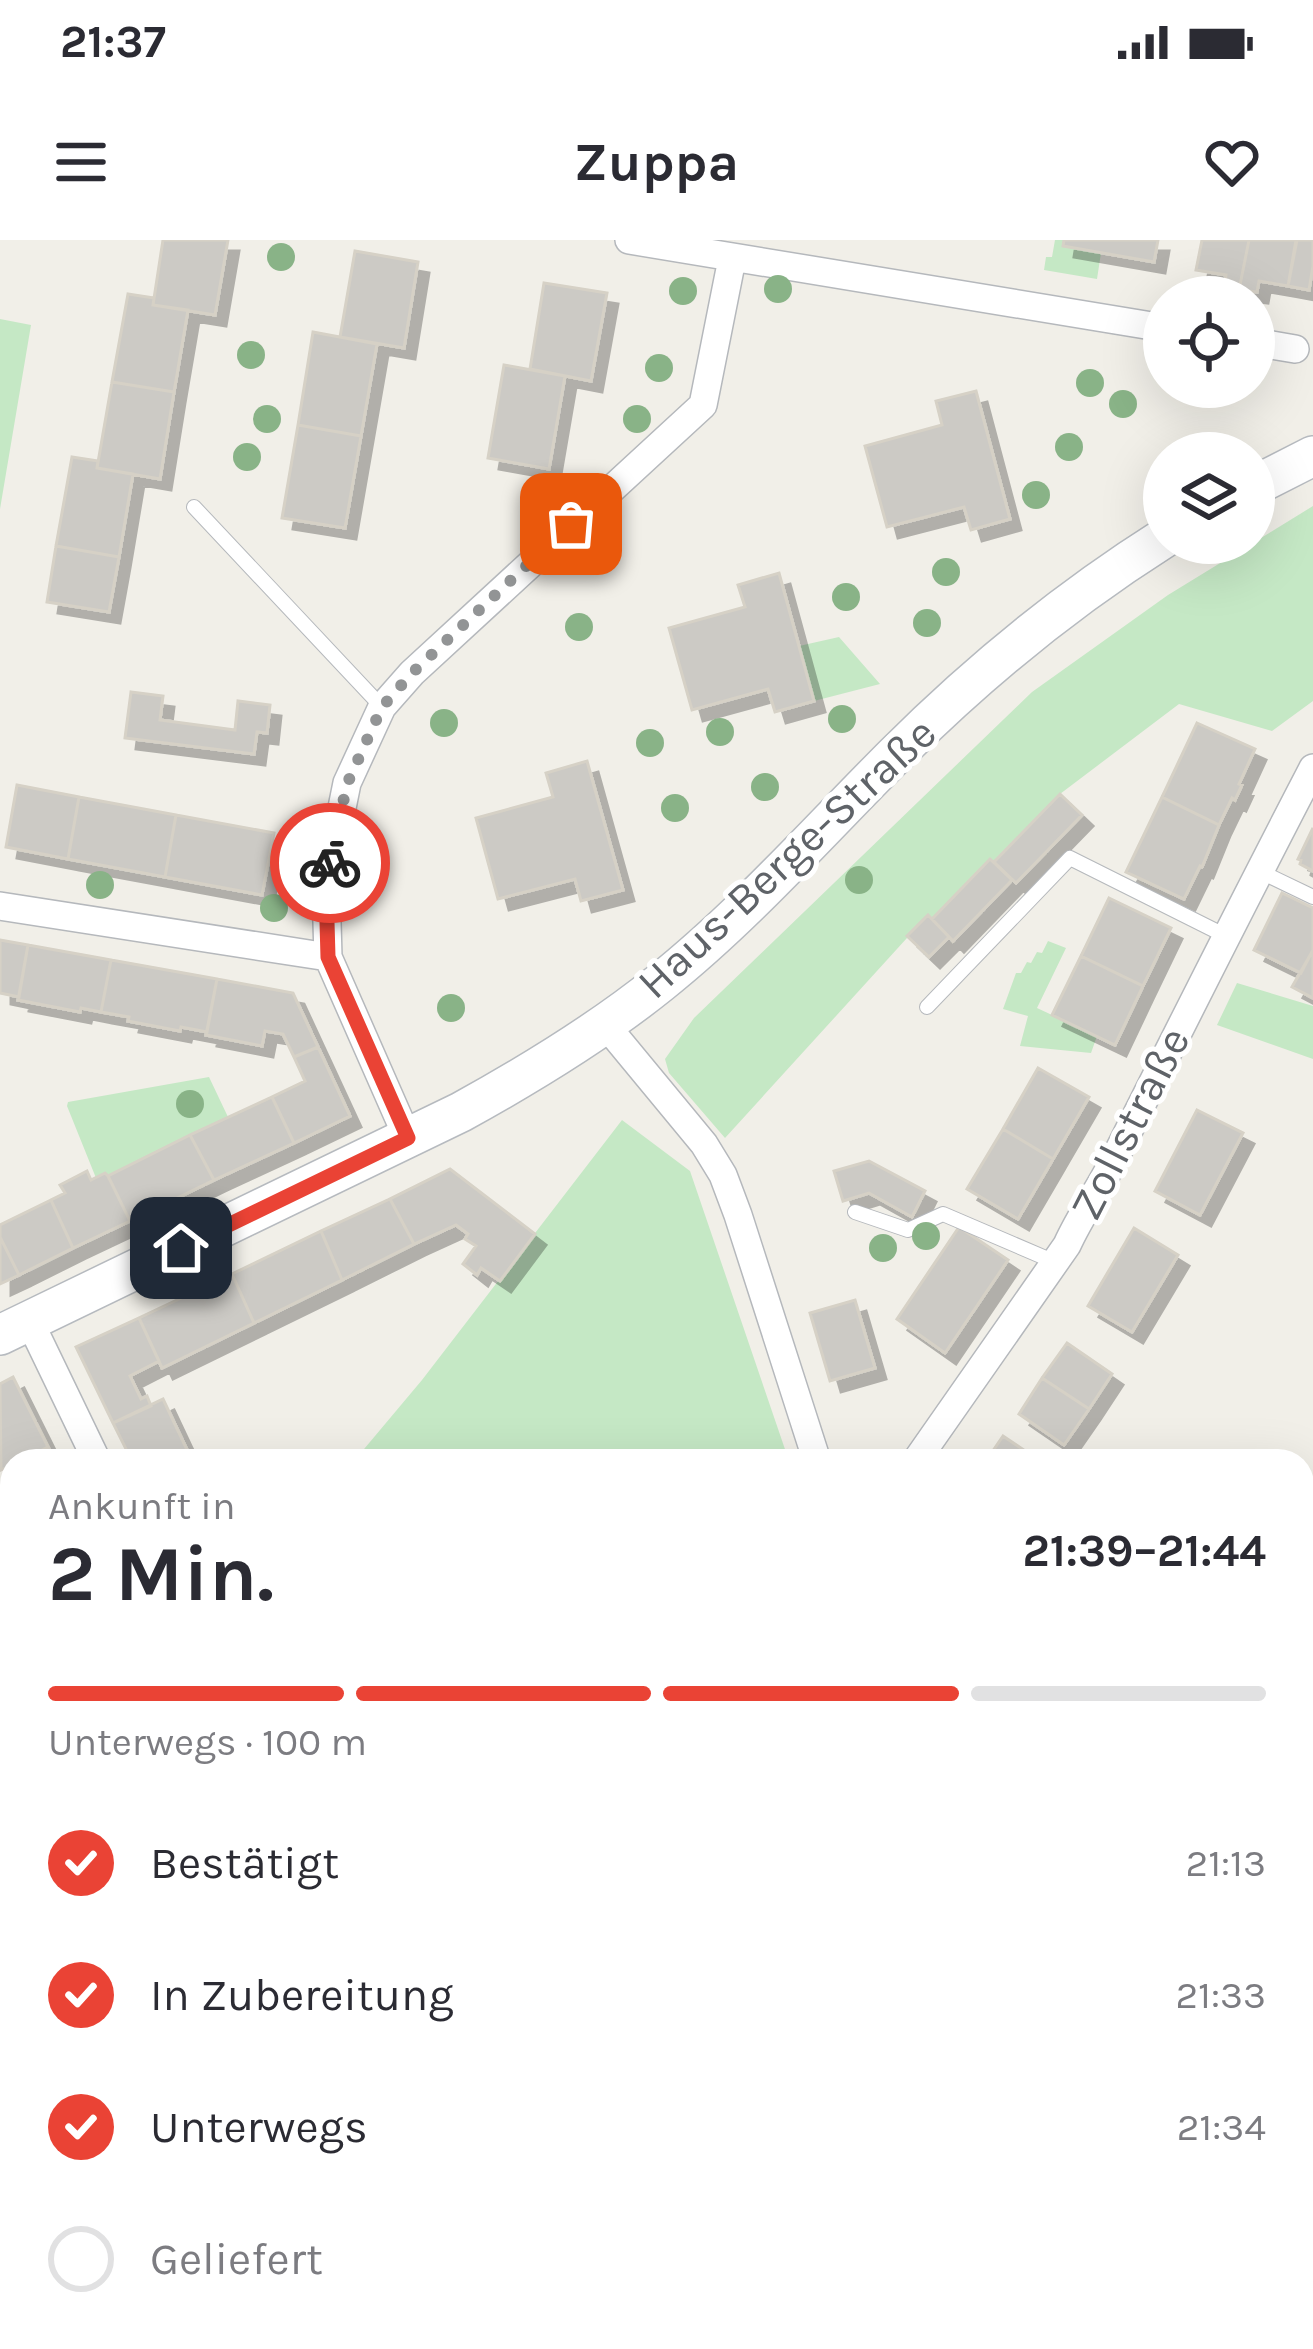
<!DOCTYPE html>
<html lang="de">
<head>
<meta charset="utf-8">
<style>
	:root { --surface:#fff; --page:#f7f7f7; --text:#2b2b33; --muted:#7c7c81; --line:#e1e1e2; --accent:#ea4335 }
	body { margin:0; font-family:Karla,sans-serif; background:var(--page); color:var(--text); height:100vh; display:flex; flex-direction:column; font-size:45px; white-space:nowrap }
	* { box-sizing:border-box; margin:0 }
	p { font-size:39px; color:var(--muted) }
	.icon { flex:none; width:66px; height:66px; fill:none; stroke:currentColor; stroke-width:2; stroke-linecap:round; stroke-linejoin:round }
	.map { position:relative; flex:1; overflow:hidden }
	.details { position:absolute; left:0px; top:1209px; width:1314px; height:900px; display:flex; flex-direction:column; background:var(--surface); border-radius:36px 36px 0 0; box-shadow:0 12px 48px #0002 }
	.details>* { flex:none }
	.controls { position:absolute; left:1143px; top:36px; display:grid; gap:24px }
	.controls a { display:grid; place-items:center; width:132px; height:132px; border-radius:50%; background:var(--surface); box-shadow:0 12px 48px #0002; font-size:60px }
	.pin { position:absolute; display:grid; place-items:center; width:102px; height:102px; color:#fff; margin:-51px; border-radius:24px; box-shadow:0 6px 18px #0006 }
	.courier { position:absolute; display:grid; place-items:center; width:120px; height:120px; margin:-60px; border:9px solid #ea4335; border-radius:50%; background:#fff; color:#222; box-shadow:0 3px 15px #0007 }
	.overview em { font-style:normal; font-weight:700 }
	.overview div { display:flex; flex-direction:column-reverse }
	.overview { display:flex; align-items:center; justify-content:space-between; height:204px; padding:0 48px }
	h1 { font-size:78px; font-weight:700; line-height:90px }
	.bar { display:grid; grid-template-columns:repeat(4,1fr); gap:18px 12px; align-content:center; height:144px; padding:0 48px }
	.bar i { height:15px; border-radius:9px; background:var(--line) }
	.bar .current { background:var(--accent) }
	.bar p { grid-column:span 4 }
	ol { padding:0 48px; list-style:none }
	li { display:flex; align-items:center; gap:36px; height:132px }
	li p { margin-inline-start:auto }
	li .icon { padding:12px; border-radius:50%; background:var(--accent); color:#fff; stroke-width:4 }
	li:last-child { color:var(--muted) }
	li i { width:66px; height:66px; border:6px solid var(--line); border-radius:50% }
	.status { display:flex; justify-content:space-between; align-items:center; height:84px; padding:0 60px; background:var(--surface); direction:ltr }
	.status svg { height:33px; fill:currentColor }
	header { display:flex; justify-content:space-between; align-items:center; height:156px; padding:0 48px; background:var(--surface); font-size:54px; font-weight:700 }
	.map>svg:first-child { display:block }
	.green { fill:#c5e8c5 }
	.building { fill:#cccac5; stroke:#d6d1c6; stroke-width:3; filter:url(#shadow) }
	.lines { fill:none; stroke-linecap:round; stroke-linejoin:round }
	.service-casing { stroke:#b5b8bc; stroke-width:16 }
	.minor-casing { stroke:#b5b8bc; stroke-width:30 }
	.secondary-casing { stroke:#b6babf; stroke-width:42 }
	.service { stroke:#fff; stroke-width:14 }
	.minor { stroke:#fff; stroke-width:27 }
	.secondary { stroke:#fff; stroke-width:39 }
	.tree { fill:#89b387 }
	.done { stroke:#929495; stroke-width:12; stroke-dasharray:0 21.6 }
	.route { stroke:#ea4335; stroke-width:15 }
	.labels { text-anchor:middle; stroke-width:10; stroke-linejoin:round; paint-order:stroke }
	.street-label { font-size:45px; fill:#5f6368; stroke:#fff }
</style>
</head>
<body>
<div class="status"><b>21:37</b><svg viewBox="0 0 49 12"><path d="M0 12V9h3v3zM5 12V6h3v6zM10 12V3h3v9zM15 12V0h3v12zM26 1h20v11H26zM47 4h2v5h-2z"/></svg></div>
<header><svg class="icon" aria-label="menu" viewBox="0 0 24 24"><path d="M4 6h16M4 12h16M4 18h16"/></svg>Zuppa<svg class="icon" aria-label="heart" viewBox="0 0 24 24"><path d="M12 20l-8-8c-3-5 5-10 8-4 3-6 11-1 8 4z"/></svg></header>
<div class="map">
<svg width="1313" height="2109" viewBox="0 0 1313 2109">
	<defs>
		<filter id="shadow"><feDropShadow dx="11" dy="11" stdDeviation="0" flood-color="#0004"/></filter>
	</defs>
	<rect width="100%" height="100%" fill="#f1efe8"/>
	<path class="green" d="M1055 0H1063V6L1101 13 1097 39 1044 30 1046 17H1052Z
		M0 79 31 85 0 269Z
		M1313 266V461L1272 491 1179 464 1060 554 994 622 989 619 932 679 927 676 725 898 669 833 665 819 694 778 1032 452 1168 355Z
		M839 397 880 444 814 461 799 406Z
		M1048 701 1066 708 1037 768 1097 796 1091 813 1020 806 1028 776 1003 769 1016 733H1021L1027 722 1031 723 1037 712 1042 713Z
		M1237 743 1313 766V819L1217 785Z
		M209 837 228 877 108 936 105 933 96 938 67 866 68 862Z
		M622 880 690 931 789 1221H354L422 1140Z
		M12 1603V1887L0 1893V1616Z"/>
	<path class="building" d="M163 0H228L215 75 153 65Z
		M1064 0H1158L1154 22 1063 6Z
		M1202 0H1249L1239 50 1224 48 1226 35 1196 30Z
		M1249 0H1296L1288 46 1259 41 1257 52 1239 50Z
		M1297 0H1313V26L1309 50 1288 46Z
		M355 11 418 22 404 108 340 97Z
		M544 43 607 53 591 141 530 129Z
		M128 54 154 58 153 65 188 70 174 152 112 142Z
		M313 92 377 104 361 196 298 185Z
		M504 125 565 136 549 229 488 218Z
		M112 142 174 152 160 239 97 228Z
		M976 151 1010 279 971 290 964 267 887 287 865 206 942 185 936 161Z
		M298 185 361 196 345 288 282 278Z
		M72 217 98 221 97 228 133 234 119 317 56 306Z
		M56 306 119 317 109 372 47 362Z
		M779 333 814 461 775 472 768 449 692 470 669 388 745 367 738 345Z
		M131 452 163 456 160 480 235 490 238 461 270 465 267 493 257 492 254 514 125 498Z
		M1197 483 1255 509 1239 544 1242 545 1235 560 1232 558 1219 585 1162 557Z
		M587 521 623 650 581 661 575 639 498 659 476 578 553 557 546 533Z
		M17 545 79 557 68 619 6 607Z
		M1060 554 1082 575 1016 643 994 622Z
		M79 557 176 575 165 637 68 619Z
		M1162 557 1219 585 1202 627 1200 626 1184 659 1126 632Z
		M176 575 274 593 262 655 165 637Z
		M1313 588V631L1300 624 1301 620 1298 619Z
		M990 619 1012 640 953 701 932 679Z
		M1282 653 1313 668V710L1301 733 1254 710Z
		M1109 658 1171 688 1143 746 1081 716Z
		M928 675 949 697 929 717 907 696Z
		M0 700 28 705 19 757 0 753Z
		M28 705 111 720 101 772 81 768 80 772 18 760Z
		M1313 710V758L1292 747Z
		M1081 716 1143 746 1115 805 1052 775Z
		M111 720 217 739 207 792 181 787 180 791 128 781 129 777 101 772Z
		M217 739 293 753 318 807 294 817 283 794 265 791 262 806 206 795Z
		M318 807 350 876 294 903 272 857 305 841 294 817Z
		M1038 828 1089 857 1053 919 1003 889Z
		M272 857 294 903 214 940 190 895Z
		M1197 870 1243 893 1200 975 1155 951Z
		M1003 889 1053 919 1018 979 967 949Z
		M190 895 214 940 130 981 108 936Z
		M869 921 925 951 912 977 869 953 843 961 834 931Z
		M450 929 535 994 500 1041 481 1028 477 1035 463 1024 476 1006 465 999 468 994 456 985 414 1004 390 959Z
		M87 931 91 940 105 933 108 936 130 981 73 1008 51 960 65 953 60 945Z
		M390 959 414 1004 342 1040 321 991Z
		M51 960 73 1008 19 1035 0 997V985Z
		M959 987 1008 1020 945 1113 897 1079Z
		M1134 988 1178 1015 1132 1092 1088 1066Z
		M321 991 342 1040 254 1083 232 1034Z
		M0 997 19 1035 0 1044Z
		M232 1034 254 1083 162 1128 139 1078Z
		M855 1060 875 1128 830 1141 810 1073Z
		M139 1078 159 1121 130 1136 141 1159 147 1156 151 1166 113 1183 76 1107Z
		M1067 1103 1112 1134 1089 1169 1042 1138Z
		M13 1137 48 1207 20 1221H12V1225L1 1230 0 1144Z
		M1042 1138 1089 1169 1064 1205 1019 1174Z
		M163 1159 189 1214 174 1221H132L113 1183Z
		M1003 1196 1040 1221H986Z
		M48 1207 55 1221H20Z
		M0 1448 12 1460V1496L0 1508Z
		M1313 1813V2109H1186L1191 2097H1302V1839Z"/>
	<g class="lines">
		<defs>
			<path id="service" d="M194 267 382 467
				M1259 631 1313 657
				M927 767 1070 618 1226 696
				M855 972 908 990 943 974 1055 1022"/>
			<path id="minor" d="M629 0 1164 88
				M1254 102 1295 109
				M0 666 328 717
				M604 783 704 904 723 935 738 975 817 1221
				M408 899 328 717 326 647 347 543 382 467 412 433 703 165 732 19
				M29 1080 97 1221
				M916 1221 1067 1005C1081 974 1101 947 1116 916 1181 786 1246 657 1313 528
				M0 1589 12 1577"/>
			<path id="secondary" d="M1254 246 1313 216
				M0 1095 461 872C530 834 599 792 660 743 745 675 818 592 895 515 977 433 1066 360 1164 298"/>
		</defs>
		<use href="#service" class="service-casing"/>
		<use href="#minor" class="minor-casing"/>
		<use href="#secondary" class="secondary-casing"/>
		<use href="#service" class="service"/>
		<use href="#minor" class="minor"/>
		<use href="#secondary" class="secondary"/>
	</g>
	<g class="tree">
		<circle cx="281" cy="17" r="14"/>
		<circle cx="778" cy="49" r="14"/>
		<circle cx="683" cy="51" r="14"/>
		<circle cx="251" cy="115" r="14"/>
		<circle cx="659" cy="128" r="14"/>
		<circle cx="1090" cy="143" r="14"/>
		<circle cx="1123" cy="164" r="14"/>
		<circle cx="267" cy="179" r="14"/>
		<circle cx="637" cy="179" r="14"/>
		<circle cx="1069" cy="207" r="14"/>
		<circle cx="247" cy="217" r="14"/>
		<circle cx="1036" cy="255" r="14"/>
		<circle cx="946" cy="332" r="14"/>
		<circle cx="846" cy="357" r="14"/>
		<circle cx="927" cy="383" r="14"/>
		<circle cx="579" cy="387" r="14"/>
		<circle cx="842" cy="479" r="14"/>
		<circle cx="444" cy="483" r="14"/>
		<circle cx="720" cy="492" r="14"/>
		<circle cx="650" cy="503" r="14"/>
		<circle cx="765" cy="547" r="14"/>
		<circle cx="675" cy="568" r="14"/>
		<circle cx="859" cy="640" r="14"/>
		<circle cx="100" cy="645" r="14"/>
		<circle cx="274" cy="668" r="14"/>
		<circle cx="451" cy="768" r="14"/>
		<circle cx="190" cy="864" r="14"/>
		<circle cx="926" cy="996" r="14"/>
		<circle cx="883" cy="1008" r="14"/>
	</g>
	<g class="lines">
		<path class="done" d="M330 623 347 544 382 467 412 433 571 284"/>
		<path class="route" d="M181 1008 408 898 328 717 326 647 330 623"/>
	</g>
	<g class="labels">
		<g class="street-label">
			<text transform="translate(786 617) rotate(-43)" y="16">Haus-Berge-Straße</text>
			<text transform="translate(1129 883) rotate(-63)" y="16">Zollstraße</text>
		</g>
	</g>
</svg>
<div class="controls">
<a><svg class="icon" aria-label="locate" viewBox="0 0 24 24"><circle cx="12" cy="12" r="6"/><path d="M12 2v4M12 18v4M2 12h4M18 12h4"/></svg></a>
<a><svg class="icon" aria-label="layers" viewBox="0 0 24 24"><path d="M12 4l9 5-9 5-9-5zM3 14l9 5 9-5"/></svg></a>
</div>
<div class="pin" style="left:571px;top:284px;background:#ea580c"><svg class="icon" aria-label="bag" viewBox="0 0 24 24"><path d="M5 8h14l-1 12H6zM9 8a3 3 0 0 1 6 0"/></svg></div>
<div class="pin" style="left:181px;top:1008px;background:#1f2937"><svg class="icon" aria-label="home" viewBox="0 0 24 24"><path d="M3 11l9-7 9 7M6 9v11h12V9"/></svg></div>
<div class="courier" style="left:330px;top:623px"><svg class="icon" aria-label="bike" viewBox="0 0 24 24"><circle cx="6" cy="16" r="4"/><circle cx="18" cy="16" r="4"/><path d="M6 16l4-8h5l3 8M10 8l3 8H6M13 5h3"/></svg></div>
<section class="details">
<div class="overview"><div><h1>2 Min.</h1><p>Ankunft in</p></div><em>21:39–21:44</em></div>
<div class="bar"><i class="current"></i><i class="current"></i><i class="current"></i><i></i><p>Unterwegs · 100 m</p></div>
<ol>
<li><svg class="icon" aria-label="check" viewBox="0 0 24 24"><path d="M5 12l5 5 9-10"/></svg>Bestätigt<p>21:13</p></li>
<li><svg class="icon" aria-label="check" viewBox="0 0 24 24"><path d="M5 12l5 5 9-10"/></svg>In Zubereitung<p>21:33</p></li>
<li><svg class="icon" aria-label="check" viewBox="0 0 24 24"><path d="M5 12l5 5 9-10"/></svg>Unterwegs<p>21:34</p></li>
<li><i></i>Geliefert</li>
</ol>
</section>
</div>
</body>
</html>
